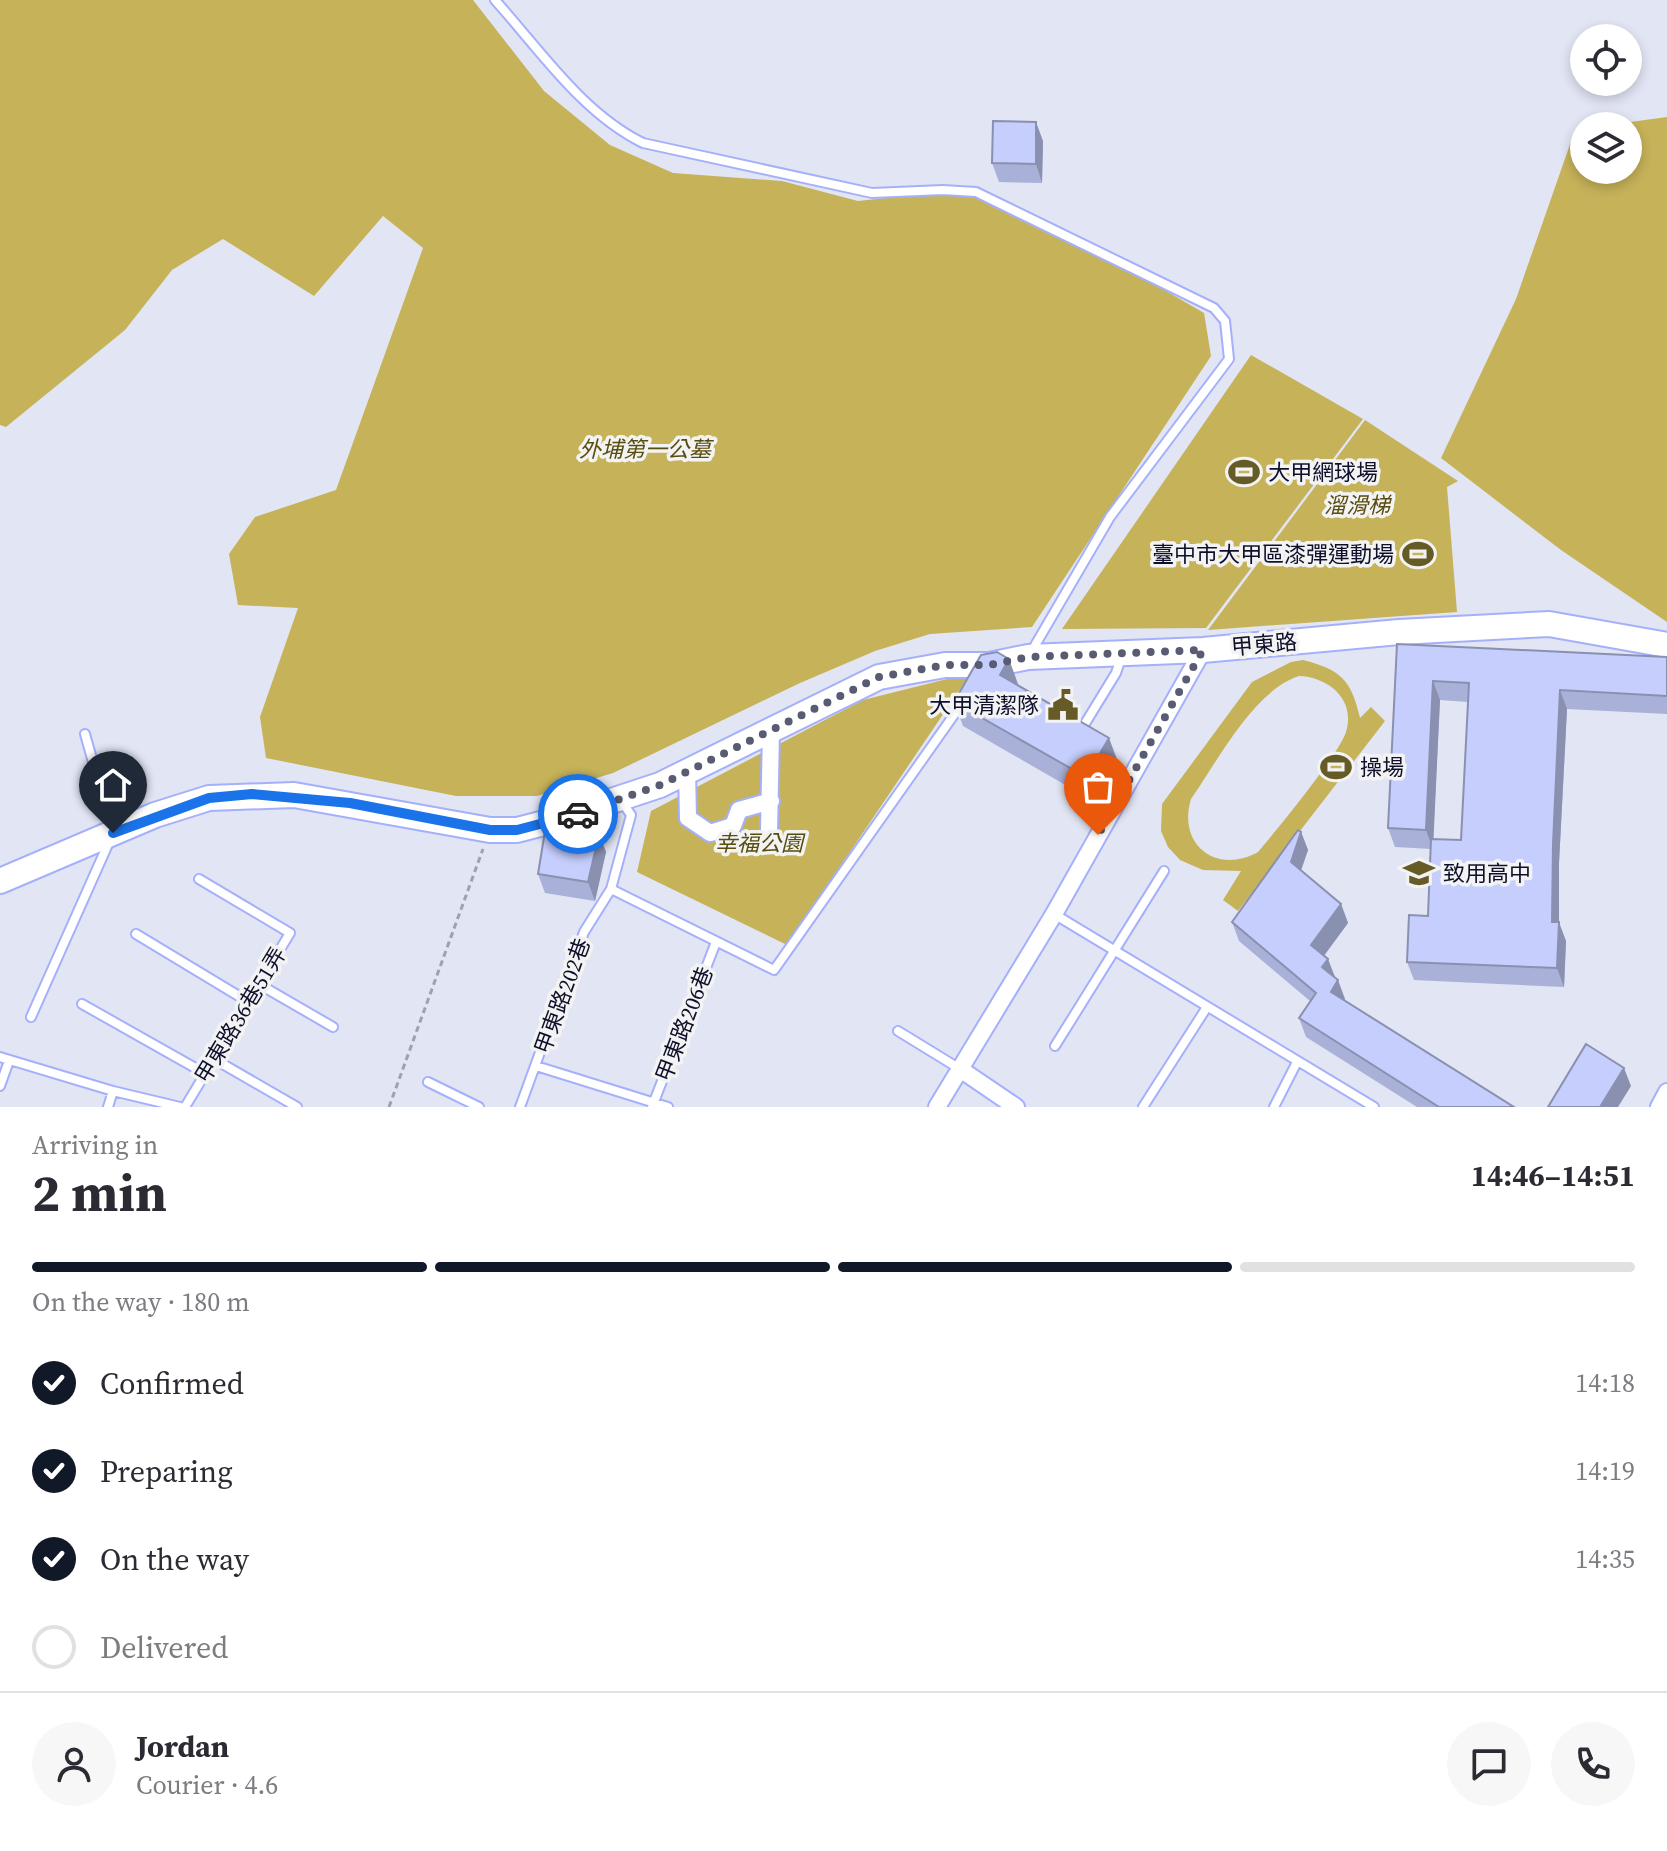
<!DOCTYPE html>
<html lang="en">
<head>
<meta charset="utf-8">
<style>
	:root { --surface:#fff; --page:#f7f7f7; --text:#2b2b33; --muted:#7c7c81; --line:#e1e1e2; --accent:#111827 }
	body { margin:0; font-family:"Source Serif 4","Noto Sans TC",serif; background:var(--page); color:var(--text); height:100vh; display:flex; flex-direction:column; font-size:30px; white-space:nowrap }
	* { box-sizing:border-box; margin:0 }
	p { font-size:26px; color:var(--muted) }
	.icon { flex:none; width:44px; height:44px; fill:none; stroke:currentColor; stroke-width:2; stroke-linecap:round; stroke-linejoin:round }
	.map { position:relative; height:1107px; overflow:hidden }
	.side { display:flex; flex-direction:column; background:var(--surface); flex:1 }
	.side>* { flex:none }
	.tools { position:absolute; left:1570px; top:24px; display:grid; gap:16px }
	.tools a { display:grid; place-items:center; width:72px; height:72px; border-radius:50%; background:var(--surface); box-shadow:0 4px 12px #0003; font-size:40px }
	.pin { position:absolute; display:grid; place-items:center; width:68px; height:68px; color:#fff; margin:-82px -34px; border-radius:50% 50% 50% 0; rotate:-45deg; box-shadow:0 0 8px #0007 }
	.pin .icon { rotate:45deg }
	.courier { position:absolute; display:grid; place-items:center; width:80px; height:80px; margin:-40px; border:6px solid #1a73e8; border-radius:50%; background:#fff; color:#222; box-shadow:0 2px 10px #0007 }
	.summary em { font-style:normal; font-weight:700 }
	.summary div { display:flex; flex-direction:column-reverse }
	.summary { display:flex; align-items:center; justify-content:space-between; height:136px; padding:0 32px }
	h1 { font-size:52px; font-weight:700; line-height:60px }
	.bar { display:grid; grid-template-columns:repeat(4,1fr); gap:12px 8px; align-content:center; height:96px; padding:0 32px }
	.bar i { height:10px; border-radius:6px; background:var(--line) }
	.bar .current { background:var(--accent) }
	.bar p { grid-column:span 4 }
	.line { display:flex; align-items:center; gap:20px; padding:0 32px; border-top:2px solid var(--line) }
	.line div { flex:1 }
	.round { display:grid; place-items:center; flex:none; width:84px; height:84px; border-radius:42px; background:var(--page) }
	ol { padding:0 32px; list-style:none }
	li { display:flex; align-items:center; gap:24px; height:88px }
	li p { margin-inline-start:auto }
	li .icon { padding:8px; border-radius:50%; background:var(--accent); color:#fff; stroke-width:4 }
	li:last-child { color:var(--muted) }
	li i { width:44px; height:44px; border:4px solid var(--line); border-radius:50% }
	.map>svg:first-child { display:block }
	.green { fill:#c6b259; fill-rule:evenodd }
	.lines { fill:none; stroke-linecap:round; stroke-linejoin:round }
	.lane-casing { stroke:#a5b0fb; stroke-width:12 }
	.street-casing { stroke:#a5b0fb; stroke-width:20 }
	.secondary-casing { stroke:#a5b0fb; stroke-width:28 }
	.path { stroke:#9ea1b4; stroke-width:3; stroke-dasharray:6 4; stroke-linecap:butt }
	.lane { stroke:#fff; stroke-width:8 }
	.street { stroke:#fff; stroke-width:16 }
	.secondary { stroke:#fff; stroke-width:24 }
	.wall { fill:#a9b1d9; fill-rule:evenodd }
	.shaded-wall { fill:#8a90b0 }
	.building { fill:#c5cefc; stroke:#8a90b0; stroke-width:2 }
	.done { stroke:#585b71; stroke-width:8; stroke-dasharray:0 14.4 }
	.route { stroke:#1a73e8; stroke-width:10 }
	.labels { text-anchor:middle; stroke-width:7; stroke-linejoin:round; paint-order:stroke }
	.park-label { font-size:22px; font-style:italic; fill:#584c0f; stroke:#f3f3f3 }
	.poi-label { font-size:22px; fill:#0e102b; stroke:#f3f3f3; text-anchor:start }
	.street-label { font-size:22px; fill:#0e102b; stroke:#f3f3f3 }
</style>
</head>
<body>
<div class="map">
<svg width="1667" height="1107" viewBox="0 0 1667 1107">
	<rect width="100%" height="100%" fill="#e2e5f4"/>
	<path class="green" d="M0 0H473L544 91 610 145 673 173 782 181 858 201 959 190 1019 215 1118 263 1204 313 1211 356 1032 627 930 634 875 651 800 683 613 773 537 796H456L266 758 260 717 298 608 238 605 229 554 255 517 336 490 423 248 383 216 314 296 223 239 172 270 125 330 6 427 0 425Z
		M1667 117V622L1561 550 1441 458 1516 299 1575 130 1584 128V170H1628V126H1601Z
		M1251 355 1363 419 1206 628 1062 629Z
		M1365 420 1458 481 1447 487 1457 612 1208 630Z
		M1303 660C1341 670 1351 679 1360 718L1371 707 1385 721 1238 911 1223 900 1241 871 1203 870 1180 860 1168 847 1161 831 1162 804 1252 682 1291 662ZM1299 676C1328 677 1356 699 1346 732 1339 754 1276 831 1258 852 1217 875 1177 845 1191 799 1217 762 1254 690 1299 676Z
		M971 673 787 945 637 872 651 811 863 700Z"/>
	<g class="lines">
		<defs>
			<path id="lane" d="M495 0C540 50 582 113 643 143L872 193 943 190 976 192 1214 308 1225 321 1229 359 1110 517 1030 654
				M1086 722 1116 673 1121 658
				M85 734 112 829
				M622 802 631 815 611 889 774 970 963 702
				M1054 914 1374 1107
				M136 934 247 1001
				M257 983 333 1027
				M82 1004 206 1074
				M31 1017 109 842
				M898 1031 960 1069
				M1055 1046 1164 871
				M0 1057 113 1091 180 1107
				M214 1059 297 1107
				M536 1066 668 1107
				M428 1082 479 1107
				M0 1086 9 1061
				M108 1107 113 1091
				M185 1107 290 933 199 879
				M520 1107 584 932 611 889
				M652 1107 716 942
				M1143 1107 1207 1007
				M1274 1107 1297 1062"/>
			<path id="street" d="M687 771 688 818 710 833 733 826 739 810 771 801
				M769 831 771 730
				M960 1069 1016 1107
				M937 1107 1054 914 1203 650
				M1659 1107 1667 1092"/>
			<path id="secondary" d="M0 881 155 815 209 798 294 795 490 830H517L548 822 660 785 879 677 945 665H989L1028 657 1203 650 1399 632 1549 624 1667 645"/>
		</defs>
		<use href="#lane" class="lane-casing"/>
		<use href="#street" class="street-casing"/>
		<use href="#secondary" class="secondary-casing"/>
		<path class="path" d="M389 1107 483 849"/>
		<use href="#lane" class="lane"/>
		<use href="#street" class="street"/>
		<use href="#secondary" class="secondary"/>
	</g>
	<path class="wall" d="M1043 141 1042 183 999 182 992 163Z
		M1397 644 1667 657V714L1567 709 1559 863V922L1566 941 1564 987 1414 980 1407 962 1428 916 1431 849 1395 847 1388 828ZM1440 700 1468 702 1461 840 1433 839Z
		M1018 684V685L1118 762 1095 802 963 726 954 702Z
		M1301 832 1308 850 1301 871 1341 904 1348 923 1324 955 1345 999 1344 1001 1514 1107H1417L1306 1037 1299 1018 1310 1001 1239 941 1232 922Z
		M599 834 606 852 595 901 545 893 538 874Z"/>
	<path class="shaded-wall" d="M1036 122 1043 141 1042 183 1036 164Z
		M1009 659 1018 684 1009 700 1000 675Z
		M1433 681 1440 700 1433 849 1426 830Z
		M1560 690 1567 709 1559 863V923L1566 941 1564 987 1557 968 1552 922 1553 844Z
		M1109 738 1118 762 1095 802 1086 777Z
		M1301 832 1308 850 1297 881 1291 862Z
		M599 834 606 852 595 901 588 882Z
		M1341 904 1348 923 1318 964 1311 945Z
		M1328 959 1335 977 1322 967Z
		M1338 980 1345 999 1337 1011 1331 992Z
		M1624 1068 1631 1086 1618 1107H1600Z"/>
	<path class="building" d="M993 121 1036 122V164L992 163Z
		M1397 644 1667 657V696L1560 690 1553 844 1552 922H1559L1557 968 1407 962 1409 915 1428 916 1431 839 1461 840 1469 683 1433 681 1426 830 1388 828Z
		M997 652 1009 659 1000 675 1109 738 1086 777 954 702 981 655Z
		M546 825 599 834 588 882 538 874Z
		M1298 830 1301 832 1291 862 1341 904 1311 945 1328 959 1322 967 1338 980 1331 992 1514 1107H1439L1299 1018 1316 993 1232 922Z
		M1586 1044 1624 1068 1600 1107H1548Z"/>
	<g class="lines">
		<path class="done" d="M578 814 660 785 879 677 945 665H989L1028 657 1203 650 1098 835"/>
		<path class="route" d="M113 833 209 798 252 794 350 803 490 830H517L578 814"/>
	</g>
	<defs>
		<symbol id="stadium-bare" viewBox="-9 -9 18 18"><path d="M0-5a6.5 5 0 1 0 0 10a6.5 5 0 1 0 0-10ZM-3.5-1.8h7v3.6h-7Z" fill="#665b27" stroke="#f3f3f3" stroke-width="2.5" paint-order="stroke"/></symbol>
		<symbol id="civic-bare" viewBox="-9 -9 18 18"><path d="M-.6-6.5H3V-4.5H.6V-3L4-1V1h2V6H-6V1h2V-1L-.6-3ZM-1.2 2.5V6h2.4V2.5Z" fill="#665b27" stroke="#f3f3f3" stroke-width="2.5" paint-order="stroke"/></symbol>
		<symbol id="school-bare" viewBox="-9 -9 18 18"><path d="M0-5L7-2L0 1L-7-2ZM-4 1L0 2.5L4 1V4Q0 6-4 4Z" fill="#665b27" stroke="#f3f3f3" stroke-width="2.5" paint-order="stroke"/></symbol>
	</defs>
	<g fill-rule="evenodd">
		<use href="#stadium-bare" x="1222" y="450" width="44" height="44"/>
		<use href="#stadium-bare" x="1396" y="532" width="44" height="44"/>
		<use href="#civic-bare" x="1041" y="683" width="44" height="44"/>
		<use href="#stadium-bare" x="1314" y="745" width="44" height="44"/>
		<use href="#school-bare" x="1397" y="851" width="44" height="44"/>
	</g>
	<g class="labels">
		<g class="park-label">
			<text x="645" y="457">外埔第一公墓</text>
			<text x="1357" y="513">溜滑梯</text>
			<text x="759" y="851">幸福公園</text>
		</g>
		<g class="poi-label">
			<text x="1268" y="480">大甲網球場</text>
			<text x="1394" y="562" text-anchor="end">臺中市大甲區漆彈運動場</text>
			<text x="1039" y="713" text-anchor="end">大甲清潔隊</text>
			<text x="1360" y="775">操場</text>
			<text x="1443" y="881">致用高中</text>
		</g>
		<g class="street-label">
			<text transform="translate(1264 644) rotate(-5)" y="8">甲東路</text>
			<text transform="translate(562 996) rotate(-70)" y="8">甲東路202巷</text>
			<text transform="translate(240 1015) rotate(-59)" y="8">甲東路36巷51弄</text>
			<text transform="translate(684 1024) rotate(-69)" y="8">甲東路206巷</text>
		</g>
	</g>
</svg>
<div class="tools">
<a><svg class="icon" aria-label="locate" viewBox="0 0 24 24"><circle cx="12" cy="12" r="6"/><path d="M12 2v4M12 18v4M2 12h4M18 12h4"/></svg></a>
<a><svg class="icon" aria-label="layers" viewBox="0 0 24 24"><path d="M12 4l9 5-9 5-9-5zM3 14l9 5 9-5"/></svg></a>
</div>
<div class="pin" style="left:1098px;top:835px;background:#ea580c"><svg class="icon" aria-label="bag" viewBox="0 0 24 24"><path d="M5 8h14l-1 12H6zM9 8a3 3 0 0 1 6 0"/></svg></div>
<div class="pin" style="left:113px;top:833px;background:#1f2937"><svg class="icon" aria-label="home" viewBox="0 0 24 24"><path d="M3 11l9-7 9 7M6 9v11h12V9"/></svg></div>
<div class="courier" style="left:578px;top:814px"><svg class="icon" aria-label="car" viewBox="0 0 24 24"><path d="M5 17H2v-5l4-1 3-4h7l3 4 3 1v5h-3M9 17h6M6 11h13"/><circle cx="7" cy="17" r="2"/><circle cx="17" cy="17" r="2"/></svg></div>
</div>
<section class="side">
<div class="summary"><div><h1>2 min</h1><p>Arriving in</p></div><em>14:46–14:51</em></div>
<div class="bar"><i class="current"></i><i class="current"></i><i class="current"></i><i></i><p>On the way · 180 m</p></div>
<ol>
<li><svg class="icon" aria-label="check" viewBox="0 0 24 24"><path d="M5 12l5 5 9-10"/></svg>Confirmed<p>14:18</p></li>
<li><svg class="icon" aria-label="check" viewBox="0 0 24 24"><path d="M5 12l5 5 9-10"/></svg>Preparing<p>14:19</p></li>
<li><svg class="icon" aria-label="check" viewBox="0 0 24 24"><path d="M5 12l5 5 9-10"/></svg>On the way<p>14:35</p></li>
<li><i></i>Delivered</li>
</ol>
<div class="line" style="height:144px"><a class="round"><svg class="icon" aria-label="person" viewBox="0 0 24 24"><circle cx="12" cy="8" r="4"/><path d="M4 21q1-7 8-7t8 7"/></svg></a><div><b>Jordan</b><p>Courier · 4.6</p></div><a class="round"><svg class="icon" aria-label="chat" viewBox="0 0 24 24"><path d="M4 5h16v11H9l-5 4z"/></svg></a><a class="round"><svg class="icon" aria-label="phone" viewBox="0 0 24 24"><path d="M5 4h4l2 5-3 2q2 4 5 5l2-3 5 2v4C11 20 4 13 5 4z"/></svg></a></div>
</section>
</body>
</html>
